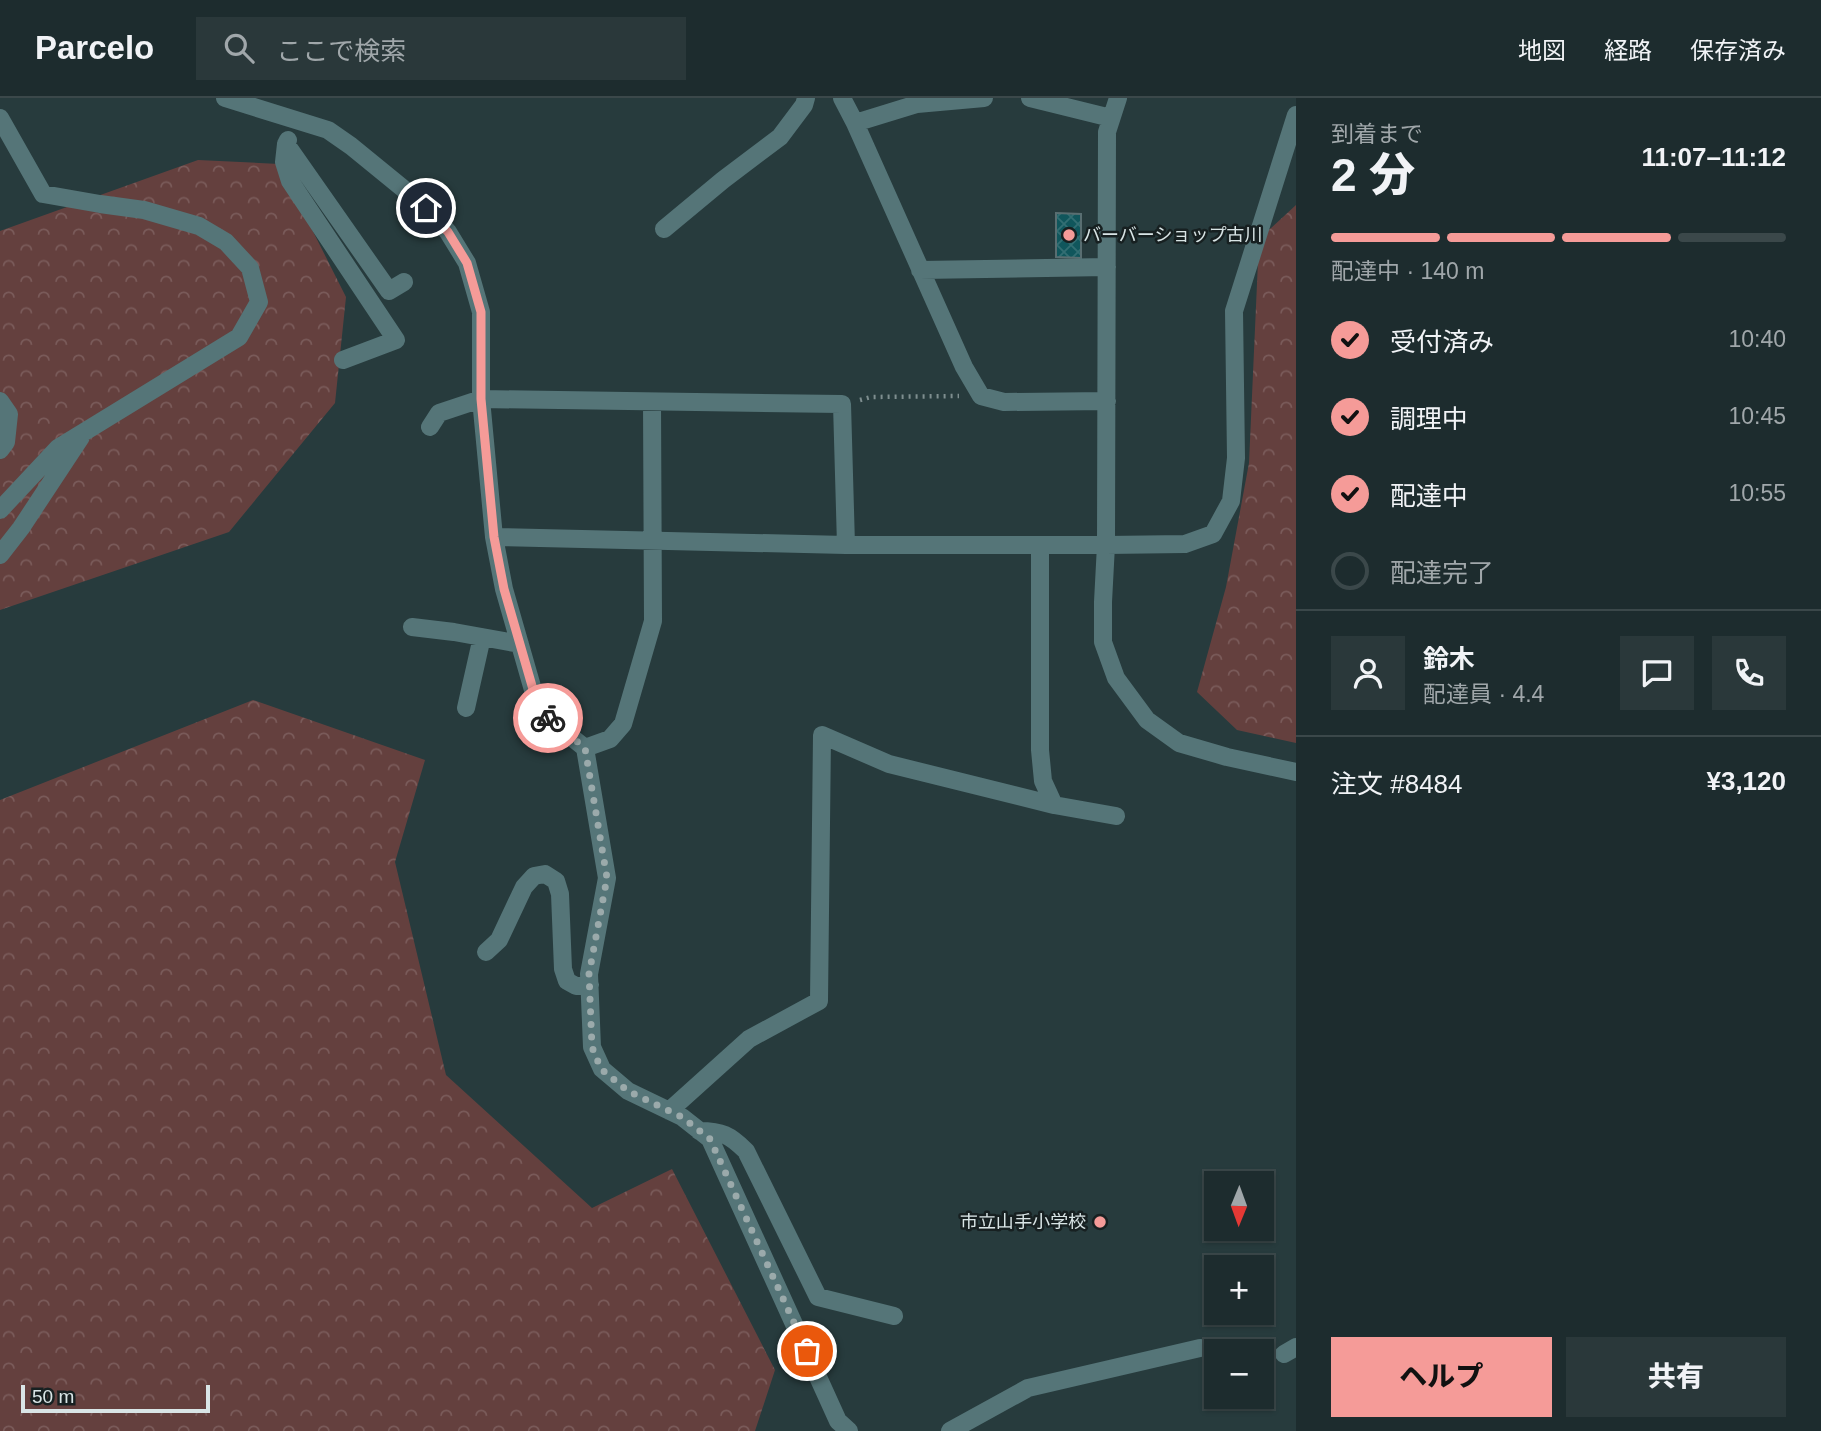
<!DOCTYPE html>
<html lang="ja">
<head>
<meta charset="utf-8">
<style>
	:root { --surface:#1d2c2e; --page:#2a383a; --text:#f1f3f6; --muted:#a0a7aa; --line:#3b484a; --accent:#f59b98 }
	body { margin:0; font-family:Arial,"Noto Sans JP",sans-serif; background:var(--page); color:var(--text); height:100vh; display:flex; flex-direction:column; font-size:26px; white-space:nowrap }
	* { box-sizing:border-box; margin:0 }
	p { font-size:23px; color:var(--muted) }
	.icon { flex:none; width:38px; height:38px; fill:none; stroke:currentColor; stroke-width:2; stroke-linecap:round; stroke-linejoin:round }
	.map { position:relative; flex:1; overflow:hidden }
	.panel { display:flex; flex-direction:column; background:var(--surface); width:525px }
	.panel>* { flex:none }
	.needle { width:46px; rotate:181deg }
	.tools { position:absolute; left:1204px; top:1073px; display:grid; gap:14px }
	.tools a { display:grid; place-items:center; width:70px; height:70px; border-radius:0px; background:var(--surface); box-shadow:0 2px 5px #0004,0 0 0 2px var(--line); font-size:35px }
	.scale { position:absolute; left:21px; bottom:18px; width:189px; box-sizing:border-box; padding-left:7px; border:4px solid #d9e5e6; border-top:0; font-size:19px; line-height:24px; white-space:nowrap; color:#d9e5e6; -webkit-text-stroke:5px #172021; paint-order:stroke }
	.pin { position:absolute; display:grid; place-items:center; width:60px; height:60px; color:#fff; margin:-30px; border:4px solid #fff; border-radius:50%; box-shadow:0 2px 7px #0007 }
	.courier { position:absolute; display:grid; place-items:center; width:70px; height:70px; margin:-35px; border:5px solid #f59b98; border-radius:50%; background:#fff; color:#222; box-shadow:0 2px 9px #0007 }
	.summary em { font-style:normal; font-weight:800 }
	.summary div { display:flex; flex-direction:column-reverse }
	.summary { display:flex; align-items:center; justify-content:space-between; height:119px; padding:0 35px }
	h1 { font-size:46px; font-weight:800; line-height:52px }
	.bar { display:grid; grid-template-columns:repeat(4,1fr); gap:10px 7px; align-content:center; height:84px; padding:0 35px }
	.bar i { height:9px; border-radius:5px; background:var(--line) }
	.bar .selected { background:var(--accent) }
	.bar p { grid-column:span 4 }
	.line { display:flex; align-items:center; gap:18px; padding:0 35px; border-top:2px solid var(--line) }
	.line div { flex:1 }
	.round { display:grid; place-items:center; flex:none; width:74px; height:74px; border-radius:0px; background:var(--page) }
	ol { padding:0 35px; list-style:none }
	li { display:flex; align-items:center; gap:21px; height:77px }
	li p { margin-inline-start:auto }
	li .icon { padding:7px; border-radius:50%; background:var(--accent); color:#111; stroke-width:4 }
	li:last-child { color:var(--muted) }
	li i { width:38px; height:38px; border:4px solid var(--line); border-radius:50% }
	.button { display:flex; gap:14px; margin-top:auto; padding:14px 35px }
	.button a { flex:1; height:80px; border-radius:0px; background:var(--accent); color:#111; font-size:28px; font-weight:800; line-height:80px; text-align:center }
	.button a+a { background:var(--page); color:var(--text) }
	header { display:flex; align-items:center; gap:42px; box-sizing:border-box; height:98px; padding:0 35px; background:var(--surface); border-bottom:2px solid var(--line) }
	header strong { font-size:33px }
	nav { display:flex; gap:38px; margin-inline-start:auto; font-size:24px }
	.search { width:490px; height:63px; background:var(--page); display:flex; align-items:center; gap:18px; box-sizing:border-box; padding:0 24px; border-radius:0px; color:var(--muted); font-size:26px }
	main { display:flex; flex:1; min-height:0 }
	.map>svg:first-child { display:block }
	.forest { fill:url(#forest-crowns) }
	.building { fill:url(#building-cross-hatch); stroke:#596e71; stroke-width:2 }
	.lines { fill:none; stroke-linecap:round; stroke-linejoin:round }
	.path { stroke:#7e8e8f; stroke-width:4.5; stroke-dasharray:2 5; stroke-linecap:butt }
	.minor { stroke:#557578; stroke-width:18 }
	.done { stroke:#9baaab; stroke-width:7; stroke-dasharray:0 12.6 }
	.route { stroke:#f59b98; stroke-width:9 }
	.poi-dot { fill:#f59b98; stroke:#172021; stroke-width:2.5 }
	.labels { text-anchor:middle; stroke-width:5; stroke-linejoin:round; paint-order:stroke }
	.poi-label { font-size:18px; fill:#d9e5e6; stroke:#172021; text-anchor:start }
</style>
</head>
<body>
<header>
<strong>Parcelo</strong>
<div class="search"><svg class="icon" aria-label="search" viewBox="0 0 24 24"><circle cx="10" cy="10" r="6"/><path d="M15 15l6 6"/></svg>ここで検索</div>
<nav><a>地図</a><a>経路</a><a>保存済み</a></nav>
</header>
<main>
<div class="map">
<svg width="1296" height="1333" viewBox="0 0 1296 1333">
	<defs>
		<pattern id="forest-crowns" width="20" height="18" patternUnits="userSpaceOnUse" patternTransform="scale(1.75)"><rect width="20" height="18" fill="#64403e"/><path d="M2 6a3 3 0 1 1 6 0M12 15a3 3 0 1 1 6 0" fill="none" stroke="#7a5b5a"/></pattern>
		<pattern id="building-cross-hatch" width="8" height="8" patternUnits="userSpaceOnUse" patternTransform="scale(1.75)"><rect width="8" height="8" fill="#10565c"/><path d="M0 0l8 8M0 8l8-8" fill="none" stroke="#326e73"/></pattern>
	</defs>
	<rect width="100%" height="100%" fill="#273b3d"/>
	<path class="forest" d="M198 62 279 66 346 199 335 305 229 434 0 512V133Z
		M1296 107V645L1237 632 1197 594 1226 489 1249 365 1259 141Z
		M253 602 425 662 395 764 446 977 592 1110 672 1071 775 1272 755 1333H0V702Z"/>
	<path class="building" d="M1056 115 1081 116V160L1056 159Z"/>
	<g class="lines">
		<path class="path" d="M860 302 871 299 959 298
			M1221 1251 1248 1253"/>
		<path class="minor" d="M225 0 328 32 351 48 427 110 448 134 467 165 481 214V301L494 439 504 491 539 613 585 650 607 780 589 876 592 949 602 971 628 993 682 1019 710 1041 838 1323 849 1333
			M842 0 855 25 964 269 981 298 1004 304 1107 303
			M1030 0 1111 20
			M1118 0 1107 34 1106 447 1103 504V544L1116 580 1147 622 1179 645 1227 659 1296 674
			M0 20 43 96 100 106 144 112 199 128 226 144 250 170 259 204 239 239 58 350 0 412
			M855 25 917 6 984 0
			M288 42 286 46 389 193 404 184
			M286 46 284 64 290 83 396 242 343 262
			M664 131 723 82 780 39 804 7 806 0
			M920 172 1107 169
			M0 303 9 316 6 344 0 352
			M430 329 439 315 481 301 842 306 846 447
			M494 439 846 447H1106L1185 446 1213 436 1231 403 1236 360 1234 213 1296 17
			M1040 447V652L1043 683 1054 707 1116 718
			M0 457 21 430 81 339
			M412 529 454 534 520 546
			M466 610 482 539
			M585 650 610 641 623 626 653 523 652 304
			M486 854 499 842 524 789 534 778 545 776 556 783 560 796 563 871 567 883 576 888 590 887
			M669 1013 749 941 819 903 822 637 889 666 1054 707
			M699 1033C722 1033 730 1037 746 1053L818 1199 894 1218
			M1284 1256 1296 1249
			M950 1333 1028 1290 1200 1250"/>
	</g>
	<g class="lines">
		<path class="done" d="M548 620 585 650 607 780 589 876 592 949 601 971 628 993 682 1019 710 1041 807 1253"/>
		<path class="route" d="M426 110 448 134 467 165 481 214V301L494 439 504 491 539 612 548 620"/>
	</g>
	<g class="poi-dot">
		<circle cx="1069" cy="137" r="7"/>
		<circle cx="1100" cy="1124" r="7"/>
	</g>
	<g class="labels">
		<g class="poi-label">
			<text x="1083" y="143">バーバーショップ古川</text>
			<text x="1086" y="1130" text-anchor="end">市立山手小学校</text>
		</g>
	</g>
</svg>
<div class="tools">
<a><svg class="needle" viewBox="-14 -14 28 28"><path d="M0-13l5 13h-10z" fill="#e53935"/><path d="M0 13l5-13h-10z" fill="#a0a7aa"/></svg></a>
<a>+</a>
<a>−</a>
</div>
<div class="scale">50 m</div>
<div class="pin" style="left:807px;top:1253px;background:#ea580c"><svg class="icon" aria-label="bag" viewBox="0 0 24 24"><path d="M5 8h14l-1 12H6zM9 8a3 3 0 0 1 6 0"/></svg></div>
<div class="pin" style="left:426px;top:110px;background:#1f2937"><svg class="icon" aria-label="home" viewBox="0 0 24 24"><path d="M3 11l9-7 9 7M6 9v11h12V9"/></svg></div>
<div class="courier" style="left:548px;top:620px"><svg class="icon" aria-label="bike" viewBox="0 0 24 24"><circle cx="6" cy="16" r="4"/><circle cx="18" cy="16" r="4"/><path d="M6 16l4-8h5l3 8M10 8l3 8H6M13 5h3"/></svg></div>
</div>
<section class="panel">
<div class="summary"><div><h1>2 分</h1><p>到着まで</p></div><em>11:07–11:12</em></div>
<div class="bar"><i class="selected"></i><i class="selected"></i><i class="selected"></i><i></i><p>配達中 · 140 m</p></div>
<ol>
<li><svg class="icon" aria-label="check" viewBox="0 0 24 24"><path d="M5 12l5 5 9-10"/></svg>受付済み<p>10:40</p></li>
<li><svg class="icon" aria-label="check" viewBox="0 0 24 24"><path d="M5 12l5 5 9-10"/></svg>調理中<p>10:45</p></li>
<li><svg class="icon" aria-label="check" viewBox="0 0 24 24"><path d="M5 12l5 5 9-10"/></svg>配達中<p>10:55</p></li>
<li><i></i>配達完了</li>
</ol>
<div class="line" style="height:126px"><a class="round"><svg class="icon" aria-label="person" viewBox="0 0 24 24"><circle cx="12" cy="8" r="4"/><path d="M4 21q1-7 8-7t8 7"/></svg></a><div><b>鈴木</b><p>配達員 · 4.4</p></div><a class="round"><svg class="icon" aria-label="chat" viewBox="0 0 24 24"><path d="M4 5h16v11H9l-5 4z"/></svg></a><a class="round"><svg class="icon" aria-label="phone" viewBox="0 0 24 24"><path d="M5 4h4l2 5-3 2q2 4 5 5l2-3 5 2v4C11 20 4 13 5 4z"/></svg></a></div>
<div class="line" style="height:91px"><div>注文 #8484</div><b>¥3,120</b></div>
<div class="button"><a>ヘルプ</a><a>共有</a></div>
</section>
</main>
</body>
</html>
